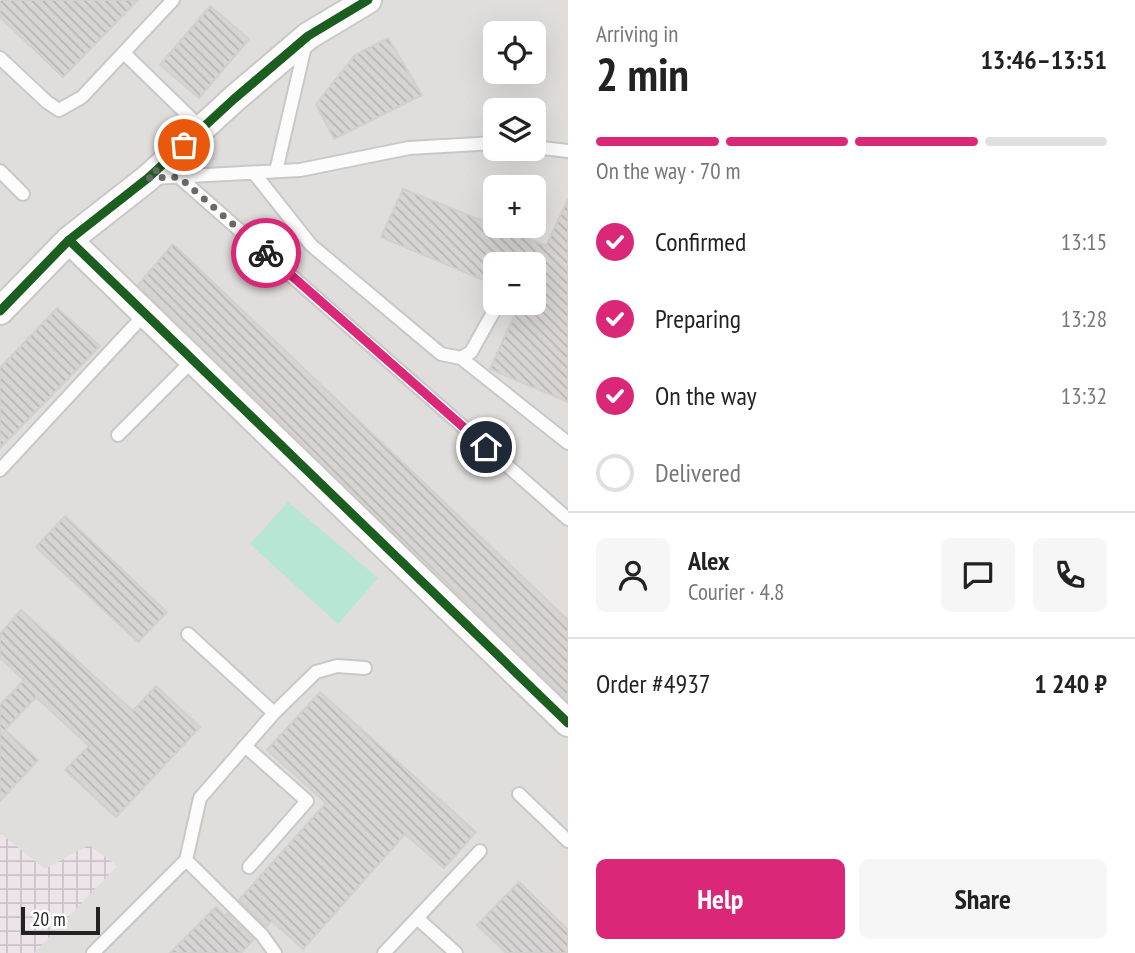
<!DOCTYPE html>
<html lang="en">
<head>
<meta charset="utf-8">
<style>
	:root { --surface:#fff; --page:#f6f6f6; --text:#222; --muted:#767676; --line:#e0e0e0; --accent:#db2777 }
	body { margin:0; font-family:"PT Sans Narrow",sans-serif; background:var(--page); color:var(--text); height:100vh; display:flex; flex-direction:column; font-size:26px; white-space:nowrap }
	* { box-sizing:border-box; margin:0 }
	p { font-size:23px; color:var(--muted) }
	.icon { flex:none; width:38px; height:38px; fill:none; stroke:currentColor; stroke-width:2; stroke-linecap:round; stroke-linejoin:round }
	.map { position:relative; flex:1; overflow:hidden }
	.side { display:flex; flex-direction:column; background:var(--surface); width:567px }
	.side>* { flex:none }
	.fabs { position:absolute; left:483px; top:21px; display:grid; gap:14px }
	.fabs a { display:grid; place-items:center; width:63px; height:63px; border-radius:10px; background:var(--surface); box-shadow:0 7px 28px #0002; font-size:35px }
	.scale { position:absolute; left:21px; bottom:18px; width:79px; box-sizing:border-box; padding-left:7px; border:4px solid #222; border-top:0; font-size:19px; line-height:24px; white-space:nowrap; color:#222; -webkit-text-stroke:5px #fff; paint-order:stroke }
	.pin { position:absolute; display:grid; place-items:center; width:60px; height:60px; color:#fff; margin:-30px; border:4px solid #fff; border-radius:50%; box-shadow:0 2px 7px #0007 }
	.courier { position:absolute; display:grid; place-items:center; width:70px; height:70px; margin:-35px; border:5px solid #db2777; border-radius:50%; background:#fff; color:#222; box-shadow:0 2px 9px #0007 }
	.overview em { font-style:normal; font-weight:700 }
	.overview div { display:flex; flex-direction:column-reverse }
	.overview { display:flex; align-items:center; justify-content:space-between; height:119px; padding:0 28px }
	h1 { font-size:46px; font-weight:700; line-height:52px }
	.bar { display:grid; grid-template-columns:repeat(4,1fr); gap:10px 7px; align-content:center; height:84px; padding:0 28px }
	.bar i { height:9px; border-radius:5px; background:var(--line) }
	.bar .on { background:var(--accent) }
	.bar p { grid-column:span 4 }
	.line { display:flex; align-items:center; gap:18px; padding:0 28px; border-top:2px solid var(--line) }
	.line div { flex:1 }
	.round { display:grid; place-items:center; flex:none; width:74px; height:74px; border-radius:10px; background:var(--page) }
	ol { padding:0 28px; list-style:none }
	li { display:flex; align-items:center; gap:21px; height:77px }
	li p { margin-inline-start:auto }
	li .icon { padding:7px; border-radius:50%; background:var(--accent); color:#fff; stroke-width:4 }
	li:last-child { color:var(--muted) }
	li i { width:38px; height:38px; border:4px solid var(--line); border-radius:50% }
	.action { display:flex; gap:14px; margin-top:auto; padding:14px 28px }
	.action a { flex:1; height:80px; border-radius:10px; background:var(--accent); color:#fff; font-size:28px; font-weight:700; line-height:80px; text-align:center }
	.action a+a { background:var(--page); color:var(--text) }
	main { display:flex; flex:1; min-height:0 }
	.map>svg:first-child { display:block }
	.residential { fill:#dfdedc; fill-rule:evenodd }
	.industrial { fill:url(#industrial-grid) }
	.pitch { fill:#b7e6d2 }
	.building { fill:url(#building-back-hatch); stroke:#d3d0cc; stroke-width:2 }
	.lines { fill:none; stroke-linecap:round; stroke-linejoin:round }
	.lane-casing { stroke:#c9c8c7; stroke-width:16 }
	.street-casing { stroke:#c9c8c7; stroke-width:30 }
	.lane { stroke:#fdfcfc; stroke-width:12 }
	.street { stroke:#fdfcfc; stroke-width:26 }
	.cycleway-casing { stroke:#fff; stroke-width:13 }
	.cycleway { stroke:#1b5e20; stroke-width:9 }
	.done { stroke:#6a6968; stroke-width:7; stroke-dasharray:0 12.6 }
	.route { stroke:#db2777; stroke-width:9 }
</style>
</head>
<body>
<main>
<div class="map">
<svg width="568" height="953" viewBox="0 0 568 953">
	<defs>
		<pattern id="industrial-grid" width="8" height="8" patternUnits="userSpaceOnUse" patternTransform="scale(1.75)"><rect width="8" height="8" fill="#ede4e9"/><path d="M0 4h8M4 0v8" fill="none" stroke="#cbc3c8"/></pattern>
		<pattern id="building-back-hatch" width="6" height="6" patternUnits="userSpaceOnUse" patternTransform="scale(1.75)"><rect width="6" height="6" fill="#d7d4d2"/><path d="M-1 5l2 2M0 0l6 6M5-1l2 2" fill="none" stroke="#b8b6b4"/></pattern>
	</defs>
	<rect width="100%" height="100%" fill="#f0eeeb"/>
	<path class="residential" d="M0 0H568V953H0ZM495 33H534V72H495ZM495 110H534V149H495ZM495 187H534V226H495ZM495 264H534V303H495Z"/>
	<path class="industrial" d="M0 833 45 869 89 845 117 866 34 953H0Z"/>
	<path class="pitch" d="M288 502 378 578 338 624 250 544Z"/>
	<path class="building" d="M0 0H138L63 77 0 17Z
		M210 6 249 39 199 98 160 65Z
		M388 38 422 95 334 139 316 104 355 55Z
		M403 189 546 246 568 199V402L490 369 520 303H534V264H495V285L381 237Z
		M173 244 568 620V701L138 285Z
		M57 308 100 346 0 448V368Z
		M65 516 167 612 138 642 36 547Z
		M21 610 133 711 156 686 200 727 116 817 65 770 89 746 36 697 5 730 38 760 0 801V705L24 680 0 658V634Z
		M320 692 476 832 444 868 405 834 303 949 272 921 266 927 239 900 326 803 267 750Z
		M519 882 568 930V953H506L477 925Z
		M216 907 225 916 227 913 254 939 241 953H170Z"/>
	<g class="lines">
		<defs>
			<path id="lane" d="M124 53 202 129
				M0 58 47 102 59 110 82 97 173 0
				M534 147 568 151
				M0 171 23 194
				M276 171 306 42
				M254 173 311 245 441 354 461 358 471 352 494 311
				M179 177 568 519
				M152 178 300 170 409 148 495 143
				M461 358 568 443
				M118 435 193 360
				M0 470 145 314
				M188 634 274 713 200 798 186 860 262 935 275 953
				M274 713 316 672 337 666 365 668
				M245 746 307 801 249 867
				M519 794 568 841
				M417 918 480 851
				M93 953 186 860
				M384 953 417 918 456 953"/>
			<path id="street" d="M69 240 568 723
				M0 311 69 240 148 178 234 99 308 36 368 0"/>
		</defs>
		<use href="#lane" class="lane-casing"/>
		<use href="#street" class="street-casing"/>
		<use href="#lane" class="lane"/>
		<use href="#street" class="street"/>
		<defs>
			<path id="cycleway" d="M69 240 568 723
				M0 311 69 240 148 178 234 99 308 36 368 0"/>
		</defs>
		<use href="#cycleway" class="cycleway-casing"/>
		<use href="#cycleway" class="cycleway"/>
	</g>
	<g class="lines">
		<path class="done" d="M184 145 148 178 179 177 266 253"/>
		<path class="route" d="M266 253 486 447"/>
	</g>
</svg>
<div class="fabs">
<a><svg class="icon" aria-label="locate" viewBox="0 0 24 24"><circle cx="12" cy="12" r="6"/><path d="M12 2v4M12 18v4M2 12h4M18 12h4"/></svg></a>
<a><svg class="icon" aria-label="layers" viewBox="0 0 24 24"><path d="M12 4l9 5-9 5-9-5zM3 14l9 5 9-5"/></svg></a>
<a>+</a>
<a>−</a>
</div>
<div class="scale">20 m</div>
<div class="pin" style="left:184px;top:145px;background:#ea580c"><svg class="icon" aria-label="bag" viewBox="0 0 24 24"><path d="M5 8h14l-1 12H6zM9 8a3 3 0 0 1 6 0"/></svg></div>
<div class="pin" style="left:486px;top:447px;background:#1f2937"><svg class="icon" aria-label="home" viewBox="0 0 24 24"><path d="M3 11l9-7 9 7M6 9v11h12V9"/></svg></div>
<div class="courier" style="left:266px;top:253px"><svg class="icon" aria-label="bike" viewBox="0 0 24 24"><circle cx="6" cy="16" r="4"/><circle cx="18" cy="16" r="4"/><path d="M6 16l4-8h5l3 8M10 8l3 8H6M13 5h3"/></svg></div>
</div>
<section class="side">
<div class="overview"><div><h1>2 min</h1><p>Arriving in</p></div><em>13:46–13:51</em></div>
<div class="bar"><i class="on"></i><i class="on"></i><i class="on"></i><i></i><p>On the way · 70 m</p></div>
<ol>
<li><svg class="icon" aria-label="check" viewBox="0 0 24 24"><path d="M5 12l5 5 9-10"/></svg>Confirmed<p>13:15</p></li>
<li><svg class="icon" aria-label="check" viewBox="0 0 24 24"><path d="M5 12l5 5 9-10"/></svg>Preparing<p>13:28</p></li>
<li><svg class="icon" aria-label="check" viewBox="0 0 24 24"><path d="M5 12l5 5 9-10"/></svg>On the way<p>13:32</p></li>
<li><i></i>Delivered</li>
</ol>
<div class="line" style="height:126px"><a class="round"><svg class="icon" aria-label="person" viewBox="0 0 24 24"><circle cx="12" cy="8" r="4"/><path d="M4 21q1-7 8-7t8 7"/></svg></a><div><b>Alex</b><p>Courier · 4.8</p></div><a class="round"><svg class="icon" aria-label="chat" viewBox="0 0 24 24"><path d="M4 5h16v11H9l-5 4z"/></svg></a><a class="round"><svg class="icon" aria-label="phone" viewBox="0 0 24 24"><path d="M5 4h4l2 5-3 2q2 4 5 5l2-3 5 2v4C11 20 4 13 5 4z"/></svg></a></div>
<div class="line" style="height:91px"><div>Order #4937</div><b>1 240 ₽</b></div>
<div class="action"><a>Help</a><a>Share</a></div>
</section>
</main>
</body>
</html>
